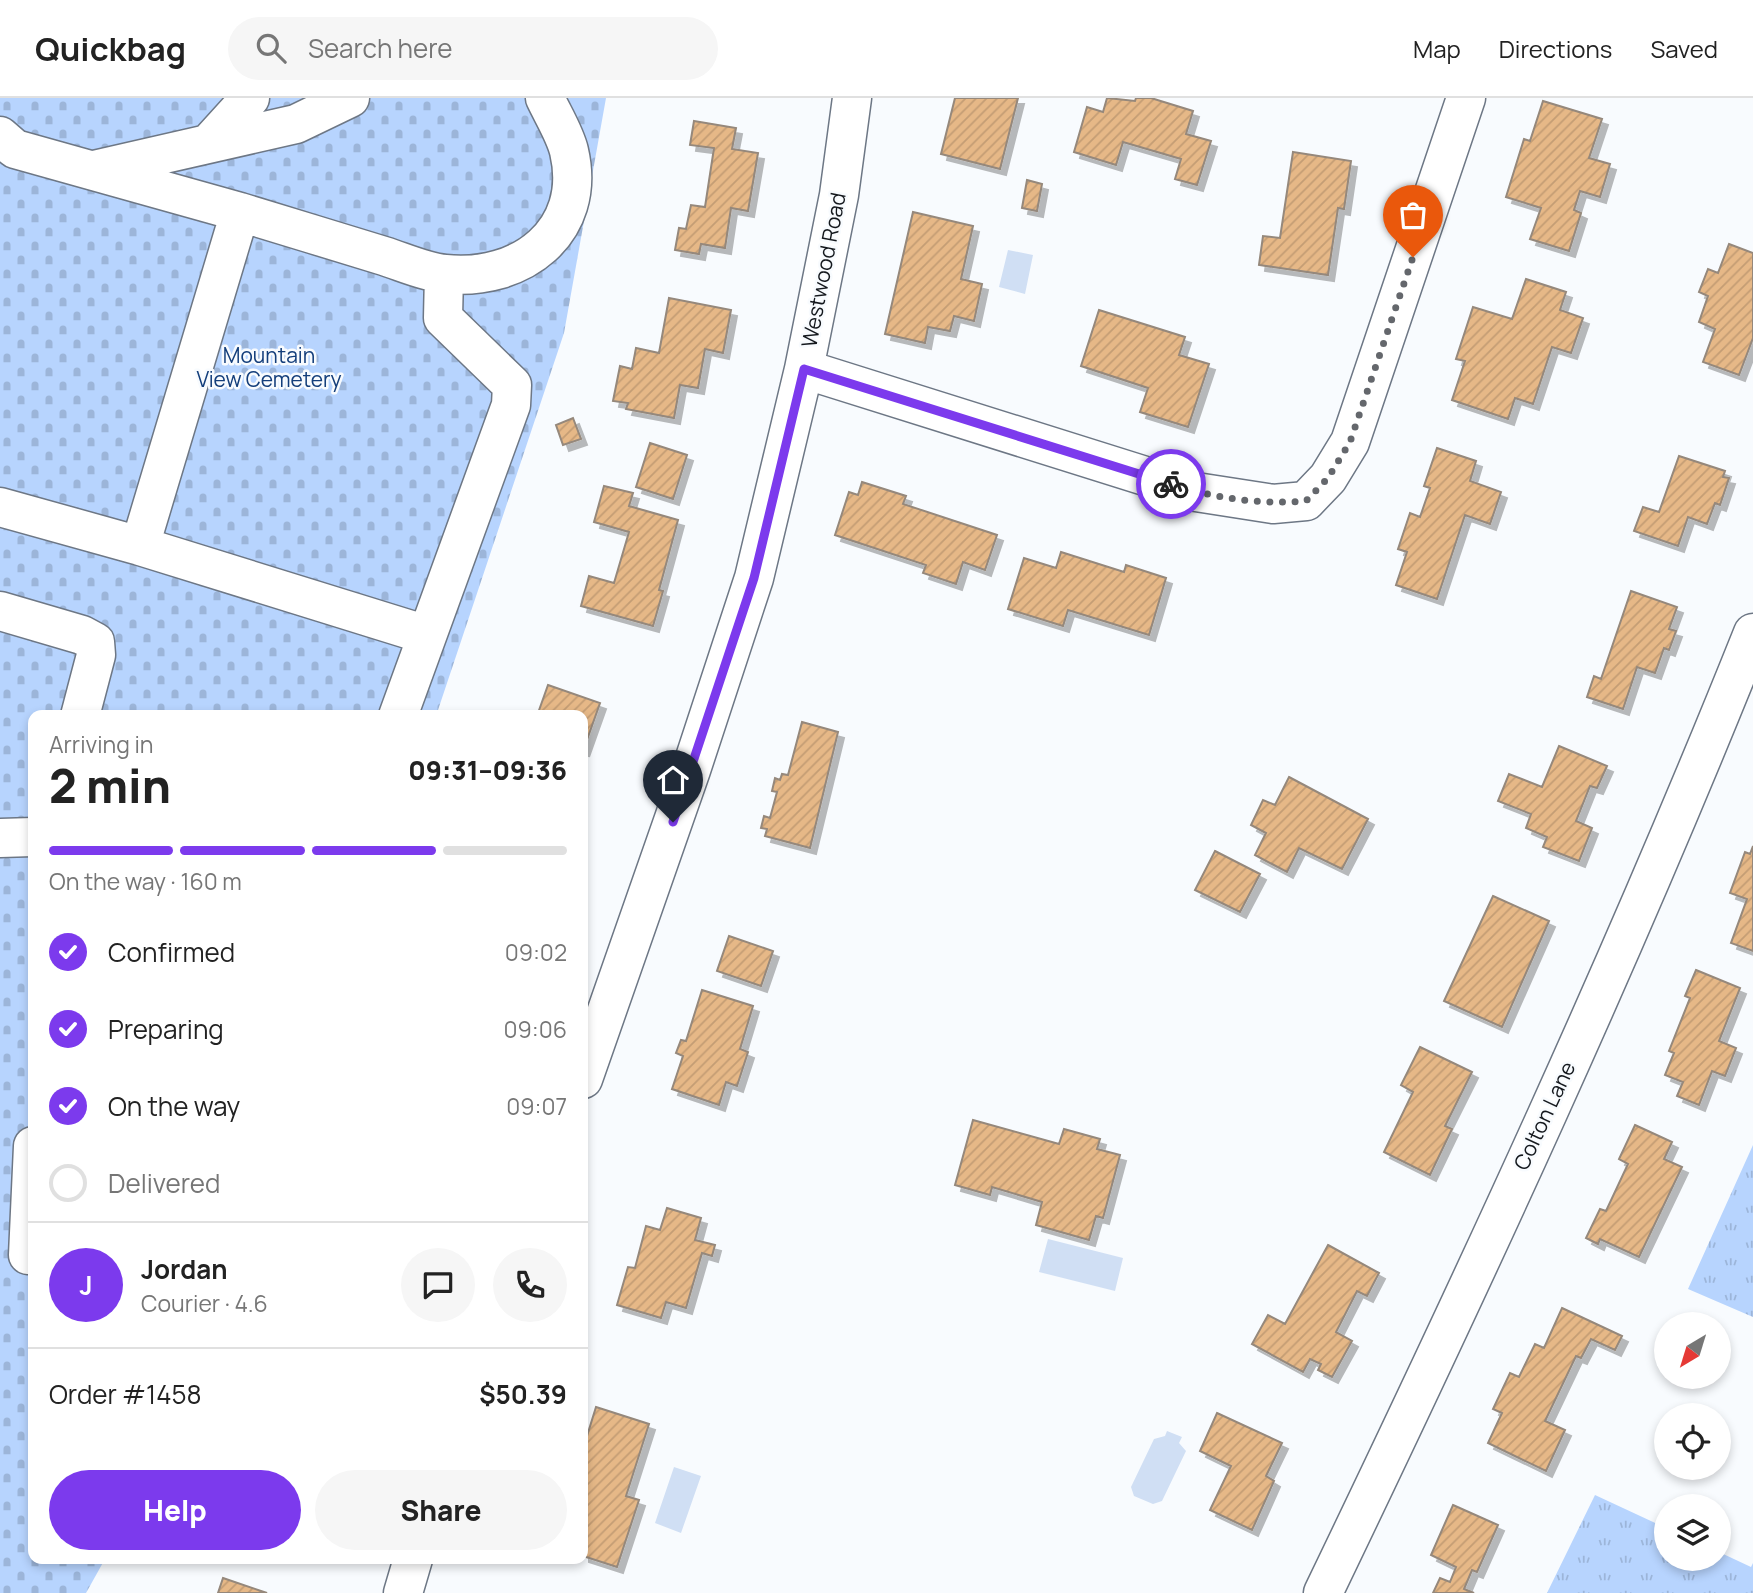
<!DOCTYPE html>
<html lang="en">
<head>
<meta charset="utf-8">
<style>
	:root { --surface:#fff; --page:#f6f6f6; --text:#222; --muted:#767676; --line:#e0e0e0; --accent:#7c3aed }
	body { margin:0; font-family:Manrope,sans-serif; background:var(--page); color:var(--text); height:100vh; display:flex; flex-direction:column; font-size:26px; white-space:nowrap }
	* { box-sizing:border-box; margin:0 }
	p { font-size:23px; color:var(--muted) }
	.icon { flex:none; width:38px; height:38px; fill:none; stroke:currentColor; stroke-width:2; stroke-linecap:round; stroke-linejoin:round }
	.map { position:relative; flex:1; overflow:hidden }
	.details { position:absolute; left:28px; top:612px; width:560px; height:854px; display:flex; flex-direction:column; background:var(--surface); border-radius:14px; box-shadow:0 4px 10px #0003 }
	.details>* { flex:none }
	.needle { width:46px; rotate:218deg }
	.fabs { position:absolute; left:1654px; top:1214px; display:grid; gap:14px }
	.fabs a { display:grid; place-items:center; width:77px; height:77px; border-radius:50%; background:var(--surface); box-shadow:0 4px 10px #0003; font-size:35px }
	.pin { position:absolute; display:grid; place-items:center; width:60px; height:60px; color:#fff; margin:-72px -30px; border-radius:50% 50% 50% 0; rotate:-45deg; box-shadow:0 0 7px #0007 }
	.pin .icon { rotate:45deg }
	.courier { position:absolute; display:grid; place-items:center; width:70px; height:70px; margin:-35px; border:5px solid #7c3aed; border-radius:50%; background:#fff; color:#222; box-shadow:0 2px 9px #0007 }
	.overview em { font-style:normal; font-weight:800 }
	.overview div { display:flex; flex-direction:column-reverse }
	.overview { display:flex; align-items:center; justify-content:space-between; height:119px; padding:0 21px }
	h1 { font-size:46px; font-weight:800; line-height:52px }
	.bar { display:grid; grid-template-columns:repeat(4,1fr); gap:10px 7px; align-content:center; height:84px; padding:0 21px }
	.bar i { height:9px; border-radius:5px; background:var(--line) }
	.bar .current { background:var(--accent) }
	.bar p { grid-column:span 4 }
	.line { display:flex; align-items:center; gap:18px; padding:0 21px; border-top:2px solid var(--line) }
	.line div { flex:1 }
	.round { display:grid; place-items:center; flex:none; width:74px; height:74px; border-radius:37px; background:var(--page) }
	ol { padding:0 21px; list-style:none }
	li { display:flex; align-items:center; gap:21px; height:77px }
	li p { margin-inline-start:auto }
	li .icon { padding:7px; border-radius:50%; background:var(--accent); color:#fff; stroke-width:4 }
	li:last-child { color:var(--muted) }
	li i { width:38px; height:38px; border:4px solid var(--line); border-radius:50% }
	.cta { display:flex; gap:14px; margin-top:auto; padding:14px 21px }
	.cta a { flex:1; height:80px; border-radius:42px; background:var(--accent); color:#fff; font-size:28px; font-weight:800; line-height:80px; text-align:center }
	.cta a+a { background:var(--page); color:var(--text) }
	header { display:flex; align-items:center; gap:42px; box-sizing:border-box; height:98px; padding:0 35px; background:var(--surface); border-bottom:2px solid var(--line) }
	header strong { font-size:33px }
	nav { display:flex; gap:38px; margin-inline-start:auto; font-size:24px }
	.search { width:490px; height:63px; background:var(--page); display:flex; align-items:center; gap:18px; box-sizing:border-box; padding:0 24px; border-radius:38px; color:var(--muted); font-size:26px }
	.map>svg:first-child { display:block }
	.cemetery { fill:url(#cemetery-stones) }
	.park { fill:url(#park-tufts) }
	.water { fill:#d0dff4 }
	.building { fill:url(#building-hatch); stroke:#95887b; stroke-width:2; filter:url(#shadow) }
	.lines { fill:none; stroke-linecap:round; stroke-linejoin:round }
	.minor-casing { stroke:#6d7785; stroke-width:41 }
	.minor { stroke:#fff; stroke-width:38 }
	.done { stroke:#64676c; stroke-width:7; stroke-dasharray:0 12.6 }
	.route { stroke:#7c3aed; stroke-width:9 }
	.labels { text-anchor:middle; stroke-width:5; stroke-linejoin:round; paint-order:stroke }
	.street-label { font-size:21px; fill:#14181d; stroke:#f8fbfe }
	.park-label { font-size:21px; fill:#133e7b; stroke:#f8fbfe }
</style>
</head>
<body>
<header>
<strong>Quickbag</strong>
<div class="search"><svg class="icon" aria-label="search" viewBox="0 0 24 24"><circle cx="10" cy="10" r="6"/><path d="M15 15l6 6"/></svg>Search here</div>
<nav><a>Map</a><a>Directions</a><a>Saved</a></nav>
</header>
<div class="map">
<svg width="1753" height="1495" viewBox="0 0 1753 1495">
	<defs>
		<pattern id="cemetery-stones" width="16" height="16" patternUnits="userSpaceOnUse" patternTransform="scale(1.75)"><rect width="16" height="16" fill="#b7d4fe"/><path d="M2 7V4a2 2 0 0 1 4 0v3zM10 15v-3a2 2 0 0 1 4 0v3z" fill="#9cb5d9"/></pattern>
		<pattern id="park-tufts" width="24" height="20" patternUnits="userSpaceOnUse" patternTransform="scale(1.75)"><rect width="24" height="20" fill="#b7d4fe"/><path d="M3 7l-1-3M5 7V3M7 7l1-3M15 17l-1-3M17 17v-4M19 17l1-3" fill="none" stroke="#9cb5d9"/></pattern>
		<pattern id="building-hatch" width="6" height="6" patternUnits="userSpaceOnUse" patternTransform="scale(1.75)"><rect width="6" height="6" fill="#e6b887"/><path d="M-1 1l2-2M0 6l6-6M5 7l2-2" fill="none" stroke="#c49d74"/></pattern>
		<filter id="shadow"><feDropShadow dx="6" dy="6" stdDeviation="0" flood-color="#0004"/></filter>
	</defs>
	<rect width="100%" height="100%" fill="#f8fbfe"/>
	<path class="cemetery" d="M0 0H606L564 235 436 618H33V1461H105L86 1495H0Z"/>
	<path class="park" d="M1753 1047V1219L1688 1191Z
		M1595 1397 1666 1430V1461H1718L1719 1454 1751 1469 1753 1465V1495H1547Z"/>
	<path class="water" d="M1008 152 1033 157 1025 196 999 189Z
		M1048 1141 1123 1160 1115 1193 1039 1174Z
		M1167 1333 1182 1339 1179 1345 1186 1353 1162 1403 1153 1406 1134 1398 1131 1389 1154 1341 1165 1338Z
		M674 1369 701 1378 681 1435 655 1425Z"/>
	<path class="building" d="M955 0H1018L1000 71 941 56Z
		M1107 0 1135 3 1136 0H1151L1193 13 1186 36 1211 43 1197 87 1175 81 1181 61 1123 44 1116 67 1074 54 1087 9 1103 14Z
		M1543 3 1602 21 1589 60 1610 66 1600 99 1580 93 1574 112 1581 115 1569 153 1530 141 1541 110 1506 99 1524 41 1530 43Z
		M694 23 736 30 732 51 758 55 748 113 731 110 725 150 701 146 699 156 675 152 679 130 686 131 691 107 705 109 714 50 690 47Z
		M1293 54 1351 63 1344 111 1338 110 1328 177 1259 167 1263 138 1280 140Z
		M1027 82 1042 86 1037 113 1022 110Z
		M913 114 973 128 961 181 982 186 974 223 954 218 950 233 928 229 925 245 885 236Z
		M1729 146 1753 155V240L1739 277 1703 264 1715 231 1699 224 1708 198 1699 194 1708 171 1718 175Z
		M1526 181 1566 194 1560 212 1583 220 1571 255 1552 249 1533 306 1515 300 1508 321 1452 302 1465 263 1456 261 1473 209 1512 221Z
		M669 200 731 212 723 255 705 251 698 290 680 287 674 320 626 311 628 305 613 303 620 268 632 271 636 250 659 255Z
		M1099 212 1185 239 1179 257 1209 266 1188 329 1140 314 1148 290 1081 268Z
		M573 320 581 341 563 347 556 327Z
		M650 345 687 357 673 401 636 389Z
		M1437 350 1476 363 1470 383 1501 394 1490 426 1465 417 1437 501 1396 487 1407 454 1398 451 1410 415 1420 419 1430 390 1424 388Z
		M1679 358 1725 373 1723 379 1729 380 1720 407 1715 405 1707 426 1688 419 1678 448 1634 433 1643 409 1659 414Z
		M862 384 906 398 903 406 997 437 985 472 963 464 956 486 923 475 926 467 835 437 849 394 858 397Z
		M604 388 633 395 629 408 678 422 659 492 663 493 653 528 581 508 589 478 614 485 629 434 594 424Z
		M1061 454 1124 474 1126 467 1166 480 1149 537 1068 512 1063 528 1008 511 1024 460 1056 470Z
		M1631 493 1677 509 1669 531 1676 533 1669 552 1664 550 1655 575 1637 569 1623 611 1587 599 1594 578 1601 581Z
		M548 587 600 605 583 653V618H537Z
		M802 624 838 634 810 750 765 738 767 731 761 730 764 718 770 720 777 694 772 693 775 680 780 682 782 676 788 677Z
		M1559 648 1607 668 1597 690 1590 688 1576 723 1592 730 1579 763 1543 749 1547 739 1526 730 1531 716 1498 703 1509 676 1542 689Z
		M1289 679 1368 721 1342 771 1299 750 1287 774 1255 757 1266 735 1251 727 1263 702 1275 707Z
		M1753 748V853L1731 845 1747 801 1730 795 1745 754 1750 756Z
		M1215 753 1260 776 1240 814 1195 792Z
		M1493 798 1549 823 1502 929 1444 903Z
		M729 838 773 853 761 888 717 873Z
		M1696 872 1740 890 1719 943 1736 950 1725 978 1712 973 1699 1007 1677 998 1683 984 1665 977 1674 955 1669 953 1690 900 1685 898Z
		M702 892 753 908 740 951 748 954 737 988 726 984 719 1007 672 991 683 958 676 955 681 942 686 943Z
		M1420 949 1472 974 1445 1028 1452 1031 1430 1077 1384 1054 1413 994 1401 987Z
		M973 1022 1059 1046 1064 1031 1100 1041 1097 1051 1120 1057 1103 1120 1096 1118 1089 1142 1036 1127 1042 1104 992 1089 990 1097 955 1087Z
		M1635 1027 1672 1044 1664 1061 1682 1069 1639 1159 1600 1141 1598 1146 1586 1140 1600 1111 1606 1113 1628 1066 1619 1061Z
		M667 1110 701 1120 695 1142 715 1147 712 1158 702 1155 686 1210 666 1204 661 1220 617 1207 628 1169 635 1170 646 1128 660 1132Z
		M1328 1147 1379 1175 1367 1198 1357 1193 1336 1234 1352 1243 1332 1279 1318 1272 1321 1266 1310 1261 1303 1274 1252 1246 1268 1217 1285 1226Z
		M1562 1210 1622 1238 1615 1252 1591 1241 1581 1260 1576 1258 1545 1323 1565 1332 1546 1373 1488 1345 1502 1315 1493 1311 1510 1275 1519 1279 1535 1246 1544 1250Z
		M596 1309 649 1326 626 1398 639 1402 617 1469 583 1458V1351Z
		M1217 1315 1282 1345 1266 1378 1274 1383 1252 1432 1210 1412 1231 1368 1200 1353Z
		M1453 1407 1498 1427 1477 1474 1472 1472 1464 1491 1474 1495H1433L1440 1480 1450 1484 1456 1469 1431 1457Z
		M223 1480 267 1495H218Z"/>
	<g class="lines">
		<defs>
			<path id="minor" d="M0 38 15 51 240 114
				M210 44 250 0
				M94 72 296 26 350 0
				M804 271 1196 394 1273 406 1306 403 1328 380 1350 344 1466 0
				M0 409 140 448 240 114C288 129 336 143 384 158 403 164 425 174 445 176 520 184 588 134 569 53 565 36 553 17 545 0
				M140 448 427 537
				M0 513 82 537 95 544 96 557 80 618
				M398 618 511 307 512 287 443 220 444 176
				M0 740 33 739
				M583 981 691 672 754 480 804 271 839 97 852 0
				M28 1157 33 1048
				M403 1495 413 1461
				M1323 1495C1475 1179 1623 860 1753 535"/>
		</defs>
		<use href="#minor" class="minor-casing"/>
		<use href="#minor" class="minor"/>
	</g>
	<g class="lines">
		<path class="done" d="M1171 386C1214 400 1260 407 1306 403L1328 380 1350 344 1413 159"/>
		<path class="route" d="M673 724 754 480 804 271 1171 386"/>
	</g>
	<g class="labels">
		<g class="street-label">
			<text transform="translate(824 172) rotate(-79)" y="7">Westwood Road</text>
			<text transform="translate(1545 1018) rotate(-65)" y="7">Colton Lane</text>
		</g>
		<g class="park-label">
			<text x="269" y="265">Mountain<tspan x="269" dy="24">View Cemetery</tspan></text>
		</g>
	</g>
</svg>
<div class="fabs">
<a><svg class="needle" viewBox="-14 -14 28 28"><path d="M0-13l5 13h-10z" fill="#e53935"/><path d="M0 13l5-13h-10z" fill="#767676"/></svg></a>
<a><svg class="icon" aria-label="locate" viewBox="0 0 24 24"><circle cx="12" cy="12" r="6"/><path d="M12 2v4M12 18v4M2 12h4M18 12h4"/></svg></a>
<a><svg class="icon" aria-label="layers" viewBox="0 0 24 24"><path d="M12 4l9 5-9 5-9-5zM3 14l9 5 9-5"/></svg></a>
</div>
<div class="pin" style="left:1413px;top:159px;background:#ea580c"><svg class="icon" aria-label="bag" viewBox="0 0 24 24"><path d="M5 8h14l-1 12H6zM9 8a3 3 0 0 1 6 0"/></svg></div>
<div class="pin" style="left:673px;top:724px;background:#1f2937"><svg class="icon" aria-label="home" viewBox="0 0 24 24"><path d="M3 11l9-7 9 7M6 9v11h12V9"/></svg></div>
<div class="courier" style="left:1171px;top:386px"><svg class="icon" aria-label="bike" viewBox="0 0 24 24"><circle cx="6" cy="16" r="4"/><circle cx="18" cy="16" r="4"/><path d="M6 16l4-8h5l3 8M10 8l3 8H6M13 5h3"/></svg></div>
<section class="details">
<div class="overview"><div><h1>2 min</h1><p>Arriving in</p></div><em>09:31–09:36</em></div>
<div class="bar"><i class="current"></i><i class="current"></i><i class="current"></i><i></i><p>On the way · 160 m</p></div>
<ol>
<li><svg class="icon" aria-label="check" viewBox="0 0 24 24"><path d="M5 12l5 5 9-10"/></svg>Confirmed<p>09:02</p></li>
<li><svg class="icon" aria-label="check" viewBox="0 0 24 24"><path d="M5 12l5 5 9-10"/></svg>Preparing<p>09:06</p></li>
<li><svg class="icon" aria-label="check" viewBox="0 0 24 24"><path d="M5 12l5 5 9-10"/></svg>On the way<p>09:07</p></li>
<li><i></i>Delivered</li>
</ol>
<div class="line" style="height:126px"><b class="round" style="background:var(--accent);color:#fff">J</b><div><b>Jordan</b><p>Courier · 4.6</p></div><a class="round"><svg class="icon" aria-label="chat" viewBox="0 0 24 24"><path d="M4 5h16v11H9l-5 4z"/></svg></a><a class="round"><svg class="icon" aria-label="phone" viewBox="0 0 24 24"><path d="M5 4h4l2 5-3 2q2 4 5 5l2-3 5 2v4C11 20 4 13 5 4z"/></svg></a></div>
<div class="line" style="height:91px"><div>Order #1458</div><b>$50.39</b></div>
<div class="cta"><a>Help</a><a>Share</a></div>
</section>
</div>
</body>
</html>
